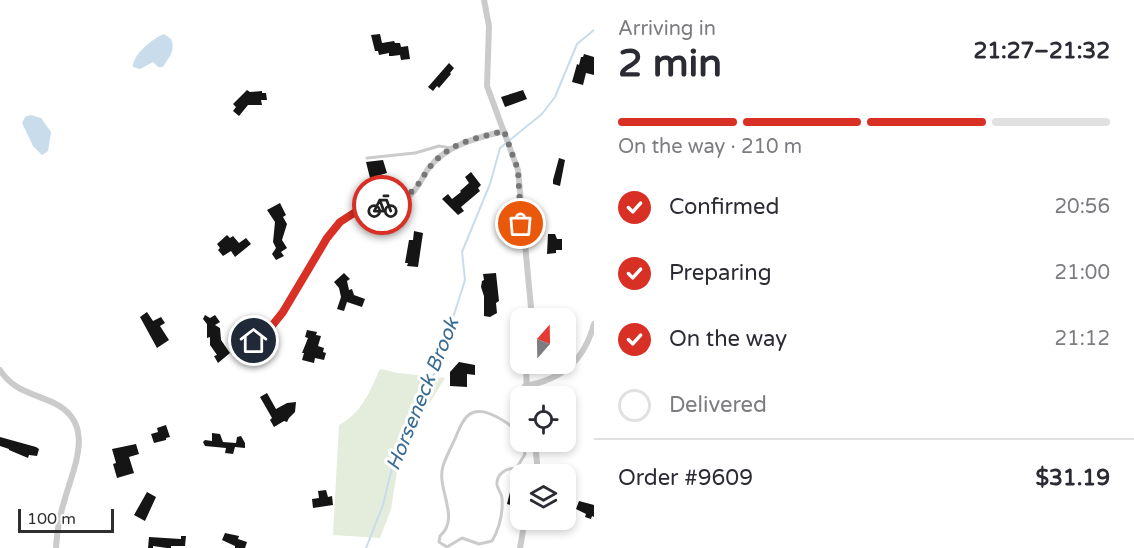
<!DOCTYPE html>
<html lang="en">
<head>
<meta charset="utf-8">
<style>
	:root { --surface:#fff; --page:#f2f2f3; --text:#2b2b33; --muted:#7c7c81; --line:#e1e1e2; --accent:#d93025 }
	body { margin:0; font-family:"Varela Round",sans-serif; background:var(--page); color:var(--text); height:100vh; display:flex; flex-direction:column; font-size:22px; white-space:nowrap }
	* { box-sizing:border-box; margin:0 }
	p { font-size:20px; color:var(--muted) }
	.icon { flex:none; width:33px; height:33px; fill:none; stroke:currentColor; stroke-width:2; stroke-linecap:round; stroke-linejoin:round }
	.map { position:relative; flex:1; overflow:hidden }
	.side { display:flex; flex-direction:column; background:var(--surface); width:540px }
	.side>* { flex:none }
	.needle { width:39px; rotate:20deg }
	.buttons { position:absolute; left:510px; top:308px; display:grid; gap:12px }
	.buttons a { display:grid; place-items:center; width:66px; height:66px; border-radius:12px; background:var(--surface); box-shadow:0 3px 9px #0003; font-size:30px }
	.scale { position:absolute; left:18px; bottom:15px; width:96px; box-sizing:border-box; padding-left:6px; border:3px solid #2e2e2e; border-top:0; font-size:16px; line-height:21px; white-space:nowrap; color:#2e2e2e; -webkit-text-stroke:4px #fff; paint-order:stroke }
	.pin { position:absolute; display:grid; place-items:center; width:51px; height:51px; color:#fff; margin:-26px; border:3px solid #fff; border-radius:50%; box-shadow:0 2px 6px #0007 }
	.courier { position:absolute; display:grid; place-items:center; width:60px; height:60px; margin:-30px; border:4px solid #d93025; border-radius:50%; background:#fff; color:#222; box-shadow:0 2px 8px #0007 }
	.headline em { font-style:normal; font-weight:700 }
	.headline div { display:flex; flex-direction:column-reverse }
	.headline { display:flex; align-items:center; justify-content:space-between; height:102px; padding:0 24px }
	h1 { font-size:39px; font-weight:700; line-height:45px }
	.bar { display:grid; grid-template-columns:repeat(4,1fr); gap:9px 6px; align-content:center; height:72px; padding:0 24px }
	.bar i { height:8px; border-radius:4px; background:var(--line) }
	.bar .selected { background:var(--accent) }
	.bar p { grid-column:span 4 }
	.line { display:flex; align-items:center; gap:15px; padding:0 24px; border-top:2px solid var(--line) }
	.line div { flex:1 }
	ol { padding:0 24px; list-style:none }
	li { display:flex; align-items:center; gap:18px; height:66px }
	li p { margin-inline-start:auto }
	li .icon { padding:6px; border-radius:50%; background:var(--accent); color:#fff; stroke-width:4 }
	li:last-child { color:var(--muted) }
	li i { width:33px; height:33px; border:3px solid var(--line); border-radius:50% }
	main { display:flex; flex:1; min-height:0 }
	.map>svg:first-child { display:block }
	.green { fill:#e4ecdc }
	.water { fill:#c8dcec }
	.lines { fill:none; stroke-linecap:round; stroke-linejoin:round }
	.stream { stroke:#c8dcec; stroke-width:2 }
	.building { fill:#151515 }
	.service { stroke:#cbcbcb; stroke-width:3 }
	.minor { stroke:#cbcbcb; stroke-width:6 }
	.done { stroke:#777; stroke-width:6; stroke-dasharray:0 10.8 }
	.route { stroke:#d93025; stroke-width:8 }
	.labels { text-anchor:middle; stroke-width:6; stroke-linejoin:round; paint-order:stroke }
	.water-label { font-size:20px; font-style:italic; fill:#3a6c93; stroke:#fff }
</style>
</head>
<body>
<main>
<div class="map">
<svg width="594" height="548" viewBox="0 0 594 548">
	<rect width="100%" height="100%" fill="#fff"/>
	<path class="green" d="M380 369 398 373 445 378 410 435 399 459 391 509 380 538 333 535 339 425C362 413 370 391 380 369Z"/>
	<path class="water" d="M164 34 171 39C176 51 169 57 163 67H158L153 62 140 69 133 67C132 55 153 38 164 34Z
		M31 115 41 118 51 132 48 151 42 155 33 146 22 123 25 117Z"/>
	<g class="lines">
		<path class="stream" d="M366 548 383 505 395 455 406 428 429 386 440 359 465 280 462 252 490 184 500 148 542 114 555 97 577 44 594 30"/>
	</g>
	<path class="building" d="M380 34 382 43 394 41 395 43H400L401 47 408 46 410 59 401 60 400 55 392 56H389V53L379 55 378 51H375L371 35Z
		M584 54 594 57V75L586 73 583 85 572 82 577 64 579 65 581 57H583Z
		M449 63 454 68 450 73 451 74 439 88 437 86 433 91 428 87Z
		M247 90 250 92 262 91V93H266L267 100H261L262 105H248L239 116 233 111 236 107 233 104Z
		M523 90 527 99 505 107 501 97Z
		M559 158 565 160 560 186 553 184V180Z
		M383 160 387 173 370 178 366 162Z
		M471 172 481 185 478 188 480 191 461 207 464 211 458 215 442 199 448 194 452 199 461 192 460 191 469 183 465 177Z
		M280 203 286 215 283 217 287 224 282 240 287 248 281 252 284 256 276 260 272 254 276 248 273 242 275 222 267 210Z
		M414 231 423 233 418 267 407 266 408 263H405L409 240H413Z
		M548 234H555L557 239H562V250H556V253L547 254Z
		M227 235 230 238 233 236 239 243 246 238 251 244 235 257 231 251 223 256 218 250 220 248 217 244Z
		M344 273 350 279 347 281 349 290 352 289 354 295 365 299 362 307 347 302 344 311 337 309 341 297 339 288 334 282Z
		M496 273 499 301 496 303 497 313 490 317 484 316V296L481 287 482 281 484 280 483 274Z
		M147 312 153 321 161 317 165 323 160 326 169 340 157 348 140 317Z
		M205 315 210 318 215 315 220 322 215 325 220 328 221 340 230 353 218 363 214 356 217 355 210 345V337L207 338V324L203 319Z
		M307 330 317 332 316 335 321 336 318 346 324 348 323 352 326 353 324 360 315 358 314 363 302 360 304 353H302L308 338 305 337Z
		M459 362 475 365V375L467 374V387L450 386V372Z
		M267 393 276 409 287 403 296 402 295 412 289 418 287 422 284 421 274 427 270 420 272 418 260 397Z
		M166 425 170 437 166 438V440L154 443 151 434 158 432 157 428Z
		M212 433 220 434 223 442 236 443 237 437 241 436 245 443V448L235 447 233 454 225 453 226 448 205 446 203 442 205 440 212 441Z
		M0 437 36 447 39 449 37 456 29 455 28 458 9 450V449L0 446Z
		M136 444 139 454 129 457 134 473 117 478 113 464 116 463 112 449Z
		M511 488 520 490V508L507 504Z
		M326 490 328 497 332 496 333 505 313 508 312 499 319 498 318 491Z
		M147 492 156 497 145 521 134 515Z
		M579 501 594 505V517L592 516 591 519 585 517 586 514 576 509Z
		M225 533 239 536 238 539 247 542 245 548H235V546L222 540Z
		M181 536H186L185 546H171V548H167L153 546V548H148L149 537 181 539Z"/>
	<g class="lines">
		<path class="service" d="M367 158 415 153 439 146 451 148
			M516 469C507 467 496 474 497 485 498 490 502 494 502 498 503 513 499 529 492 541L479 544 462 538 447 547 439 542 440 536C461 518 436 489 443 466 446 457 450 449 454 441 463 420 468 402 497 417 506 422 515 427 520 438
			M520 483 517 479 516 469 525 454 522 441"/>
		<path class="minor" d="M484 0 489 26 487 86 518 170 532 318
			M252 335a11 11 0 1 1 22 0a11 11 0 1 1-22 0Z
			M271 327C288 305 301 281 315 258 323 245 330 230 342 221 363 204 389 209 410 195 418 189 422 178 428 169 446 145 476 138 504 131
			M526 363 527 396
			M0 370C13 391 33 393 54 403 97 424 73 468 64 502 59 517 57 533 56 548
			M525 386C563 379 584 361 594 324
			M535 441 537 463 536 474
			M520 548 525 519"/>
	</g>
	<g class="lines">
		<path class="done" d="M382 205C427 195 416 172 446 152 462 140 485 136 504 131L518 170 521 224"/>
		<path class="route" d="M254 341C250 333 254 326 262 324L271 327 283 312 327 238 340 222 357 211 382 205"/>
	</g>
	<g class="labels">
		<g class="water-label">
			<text transform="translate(422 394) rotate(-68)" y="7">Horseneck Brook</text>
		</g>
	</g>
</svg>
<div class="buttons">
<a><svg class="needle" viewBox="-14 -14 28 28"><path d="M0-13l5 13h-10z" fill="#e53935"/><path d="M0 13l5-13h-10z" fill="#7c7c81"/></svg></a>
<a><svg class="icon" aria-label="locate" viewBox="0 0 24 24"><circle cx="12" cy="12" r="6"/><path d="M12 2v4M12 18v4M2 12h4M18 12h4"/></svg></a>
<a><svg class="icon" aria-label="layers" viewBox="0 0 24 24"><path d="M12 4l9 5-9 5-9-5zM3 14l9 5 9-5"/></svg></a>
</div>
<div class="scale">100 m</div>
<div class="pin" style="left:521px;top:224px;background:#ea580c"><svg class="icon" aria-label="bag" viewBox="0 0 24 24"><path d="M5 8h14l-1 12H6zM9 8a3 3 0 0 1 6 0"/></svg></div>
<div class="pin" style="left:254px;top:341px;background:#1f2937"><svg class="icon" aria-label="home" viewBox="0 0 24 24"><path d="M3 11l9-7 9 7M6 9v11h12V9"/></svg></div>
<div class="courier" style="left:382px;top:205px"><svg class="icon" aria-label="bike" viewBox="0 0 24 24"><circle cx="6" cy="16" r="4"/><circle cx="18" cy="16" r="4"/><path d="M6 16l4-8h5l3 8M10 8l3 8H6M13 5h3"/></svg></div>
</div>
<section class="side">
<div class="headline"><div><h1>2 min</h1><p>Arriving in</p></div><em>21:27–21:32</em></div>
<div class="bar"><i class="selected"></i><i class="selected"></i><i class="selected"></i><i></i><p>On the way · 210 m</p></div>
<ol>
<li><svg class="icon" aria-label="check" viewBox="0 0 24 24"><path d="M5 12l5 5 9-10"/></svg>Confirmed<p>20:56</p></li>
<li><svg class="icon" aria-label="check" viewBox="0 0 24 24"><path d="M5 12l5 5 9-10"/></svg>Preparing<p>21:00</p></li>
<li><svg class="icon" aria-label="check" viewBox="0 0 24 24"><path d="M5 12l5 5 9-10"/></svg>On the way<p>21:12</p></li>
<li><i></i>Delivered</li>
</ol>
<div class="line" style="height:78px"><div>Order #9609</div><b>$31.19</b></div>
</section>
</main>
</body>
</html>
